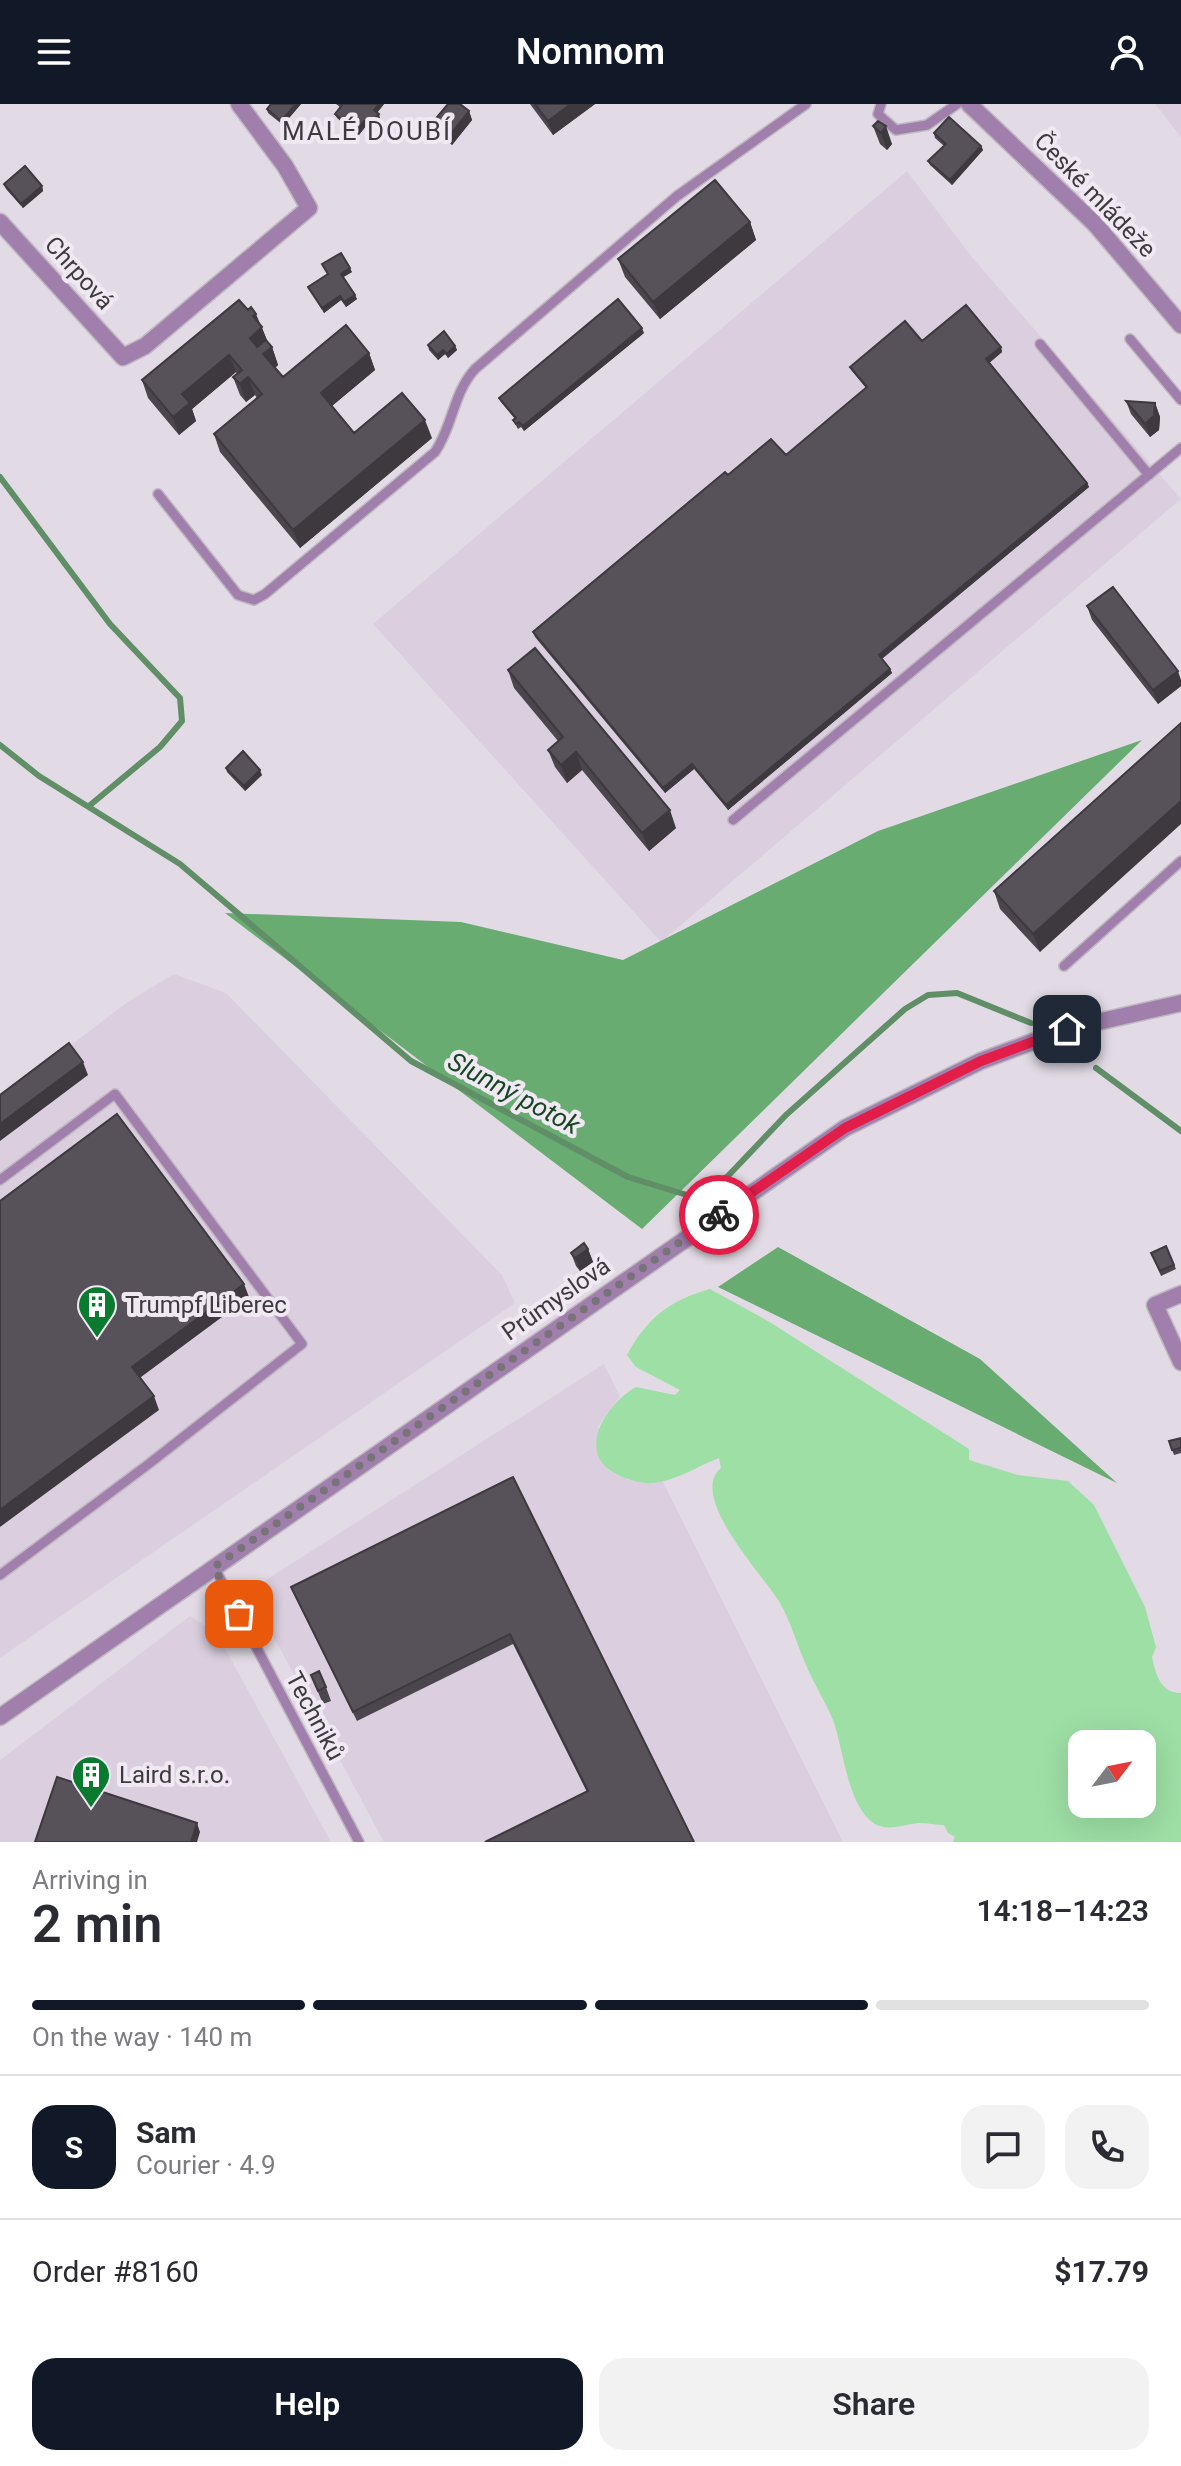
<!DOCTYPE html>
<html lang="en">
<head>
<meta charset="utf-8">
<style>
	:root { --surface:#fff; --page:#f2f2f3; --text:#2b2b33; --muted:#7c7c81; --line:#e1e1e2; --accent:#111827 }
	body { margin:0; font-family:Roboto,sans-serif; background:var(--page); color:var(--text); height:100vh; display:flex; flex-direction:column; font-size:30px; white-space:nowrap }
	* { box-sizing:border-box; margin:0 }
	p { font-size:26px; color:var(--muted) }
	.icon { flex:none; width:44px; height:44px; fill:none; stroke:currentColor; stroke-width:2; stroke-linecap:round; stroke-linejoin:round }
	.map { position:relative; height:1738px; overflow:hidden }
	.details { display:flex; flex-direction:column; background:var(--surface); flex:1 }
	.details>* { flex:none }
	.needle { width:52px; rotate:58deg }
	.fabs { position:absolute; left:1068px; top:1626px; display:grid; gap:16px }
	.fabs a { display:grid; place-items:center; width:88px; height:88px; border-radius:16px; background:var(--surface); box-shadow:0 8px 32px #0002; font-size:40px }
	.pin { position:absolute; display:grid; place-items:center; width:68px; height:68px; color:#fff; margin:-34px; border-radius:16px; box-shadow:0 4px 12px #0006 }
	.courier { position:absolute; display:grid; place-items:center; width:80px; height:80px; margin:-40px; border:6px solid #e11d48; border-radius:50%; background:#fff; color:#222; box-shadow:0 2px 10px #0007 }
	.head em { font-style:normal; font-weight:600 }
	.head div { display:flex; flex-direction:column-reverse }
	.head { display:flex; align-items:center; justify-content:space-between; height:136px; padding:0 32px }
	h1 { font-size:52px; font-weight:600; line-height:60px }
	.bar { display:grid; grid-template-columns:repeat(4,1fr); gap:12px 8px; align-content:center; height:96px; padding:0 32px }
	.bar i { height:10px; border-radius:6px; background:var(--line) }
	.bar .current { background:var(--accent) }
	.bar p { grid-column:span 4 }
	.line { display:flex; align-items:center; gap:20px; padding:0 32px; border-top:2px solid var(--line) }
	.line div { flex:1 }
	.round { display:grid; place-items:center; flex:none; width:84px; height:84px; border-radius:24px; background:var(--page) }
	.action { display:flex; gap:16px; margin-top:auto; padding:16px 32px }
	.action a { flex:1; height:92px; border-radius:24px; background:var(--accent); color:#fff; font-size:32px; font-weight:600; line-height:92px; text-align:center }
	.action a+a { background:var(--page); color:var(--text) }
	header { display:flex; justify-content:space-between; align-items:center; height:104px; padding:0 32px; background:var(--accent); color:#fff; font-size:36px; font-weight:600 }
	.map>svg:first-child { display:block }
	.built { fill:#dbcfdf }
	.green { fill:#9ddfa5; fill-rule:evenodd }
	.forest { fill:#68ac72 }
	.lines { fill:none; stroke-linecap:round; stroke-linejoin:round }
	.stream { stroke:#608e66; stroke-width:6 }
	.service-casing { stroke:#beb8c0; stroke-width:12 }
	.minor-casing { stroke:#beb8c0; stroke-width:19 }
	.tertiary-casing { stroke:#beb8c0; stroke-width:19 }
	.service { stroke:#a17fac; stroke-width:9 }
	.minor { stroke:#a17fac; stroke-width:16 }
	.tertiary { stroke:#a17fac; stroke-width:16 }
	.wall { fill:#4b464d }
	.shaded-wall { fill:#3d393e }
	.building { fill:#575159; stroke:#3d393e; stroke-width:2 }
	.done { stroke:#777379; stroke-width:8; stroke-dasharray:0 14.4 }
	.route { stroke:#e11d48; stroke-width:10 }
	.labels { text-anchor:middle; stroke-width:8; stroke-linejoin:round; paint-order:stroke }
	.street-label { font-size:24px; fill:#3e3b3f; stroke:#f0e8f2 }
	.poi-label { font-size:24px; fill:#3e3b3f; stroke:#f0e8f2; text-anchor:start }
	.neighbourhood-label { font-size:26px; letter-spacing:2px; fill:#3e3b3f; stroke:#f0e8f2 }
	.water-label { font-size:26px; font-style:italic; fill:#164721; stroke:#f0e8f2 }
</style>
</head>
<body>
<header><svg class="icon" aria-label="menu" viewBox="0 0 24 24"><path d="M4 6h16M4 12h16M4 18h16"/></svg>Nomnom<svg class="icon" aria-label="person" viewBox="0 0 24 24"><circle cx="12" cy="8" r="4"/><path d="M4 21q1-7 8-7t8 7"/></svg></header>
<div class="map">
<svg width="1181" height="1738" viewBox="0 0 1181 1738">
	<rect width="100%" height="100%" fill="#e2dbe5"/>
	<path class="built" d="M1155 0H1181V33Z
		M907 67 971 152 1181 395 661 838 373 520Z
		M174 870 226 889 502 1171 515 1199 0 1554V1008L67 944 129 897Z
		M604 1260 620 1293 598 1322 608 1366 629 1376 654 1379 662 1376 843 1738H384L249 1487Z
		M190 1512 210 1525 222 1539 331 1738H0V1656Z"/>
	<path class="green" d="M710 1185 768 1217 969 1345V1356L1018 1371 1068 1377 1094 1401 1145 1503 1156 1543 1152 1553C1156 1570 1160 1589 1181 1589V1738H953L955 1733 948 1729 944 1721C936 1721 927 1719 919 1719 905 1720 891 1727 877 1721 847 1705 844 1645 833 1616 825 1597 814 1580 806 1561 797 1541 791 1518 780 1499 764 1472 687 1392 721 1364L719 1354C698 1362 677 1376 654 1379 642 1380 629 1376 618 1371 573 1350 607 1299 636 1283L675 1291 680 1286 636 1263 627 1251C647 1214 670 1196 710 1185ZM1082 1640H1142V1700H1082Z"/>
	<path class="forest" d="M1142 636 642 1125 225 809 461 818 623 856 878 727Z
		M778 1143 980 1255 1117 1379 718 1183Z"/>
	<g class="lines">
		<path class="stream" d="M0 373 110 520 180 594 182 617 160 643 89 702
			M0 641 39 672 180 760 411 957 628 1073 687 1091 727 1073 786 1011 905 905 928 891 957 889 1031 919
			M1096 964 1181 1027"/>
		<defs>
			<path id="service" d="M881 0 878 10 896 26 927 21 957 0
				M1130 235 1181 296
				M1040 240 1149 371
				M158 390 238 491 254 496 265 490 435 348C453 322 453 289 475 265L677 92 806 0
				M733 716 1181 344
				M1064 862 1181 757
				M0 1076 115 990 302 1240 150 1359 0 1471
				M214 1463 359 1738"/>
			<path id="minor" d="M0 118 123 253 145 242 309 104 285 62 239 0
				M1181 1190 1155 1201 1181 1258
				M0 1613 845 1024 981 957 1067 925 1181 899"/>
			<path id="tertiary" d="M969 0 1095 120 1181 221"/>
		</defs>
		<use href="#service" class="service-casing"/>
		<use href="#minor" class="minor-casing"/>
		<use href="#tertiary" class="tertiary-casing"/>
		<use href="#service" class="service"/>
		<use href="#minor" class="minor"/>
		<use href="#tertiary" class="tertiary"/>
	</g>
	<path class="wall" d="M271 0H301L283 21 268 9 267 5Z
		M336 0H384L377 9 380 14 371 26 366 22 358 32 337 14 335 10 340 3Z
		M530 0H595L553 31Z
		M469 7 472 16 452 41 436 28 432 19Z
		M878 17 892 40 887 46 880 40 873 22Z
		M934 29 981 42 983 46 952 81 930 61 928 57 944 42 935 34Z
		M4 80 42 82 43 87 23 104 6 85Z
		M750 118 756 136 660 215 625 173 618 155Z
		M322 160 352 168 343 173 357 195 346 203 341 196 324 209 308 183 328 171Z
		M261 221 268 239 272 243 278 261 275 264 283 273 369 249 375 266 332 302 354 329 432 334 300 444 220 348 214 330 257 294 255 291 246 298 240 291 233 273 237 270 236 268 192 305 196 317 179 331 148 294 142 276Z
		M644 229 524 327 521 323 518 325 513 316 515 315 501 298 499 294Z
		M922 237 1001 243 1002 248 989 259 1087 379 1089 383 882 555 890 565 892 569 728 706 694 665 665 689 535 533 533 528 728 371 786 351 866 284 852 267 850 263Z
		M428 241 455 242 457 246 448 254 445 250 438 256 429 246Z
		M1126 297 1155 299 1160 313 1159 326 1150 333 1131 310Z
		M1087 502 1181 576V582L1158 600 1092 516Z
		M508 566 676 724 649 747 582 666 567 679 555 663 548 646 558 637 514 584Z
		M1181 619 1040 848 1000 805 994 787Z
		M226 664 262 671 245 687 227 668Z
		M1166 1142 1176 1165 1161 1172 1151 1149Z
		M588 1145 593 1158 580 1167 576 1162 571 1149Z
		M1181 1334V1349L1174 1351 1169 1337Z
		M513 1373 694 1738 587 1688 513 1540 357 1617 295 1492 291 1483Z
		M311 1571 326 1583 331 1597 323 1600Z"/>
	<path class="shaded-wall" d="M296 0H301L283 21 281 17Z
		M379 0H384L376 10 374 6Z
		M571 0H595L553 31 548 17Z
		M469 7 472 16 452 41 449 32Z
		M379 10 380 14 371 26 369 21Z
		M364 17 366 22 358 32 356 28Z
		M886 22 892 40 887 46 881 29Z
		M981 42 983 46 952 81 950 76Z
		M42 82 43 87 23 104 21 100Z
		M750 118 756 136 660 215 653 198Z
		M350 164 352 168 342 174 341 170Z
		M355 191 357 195 346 203 344 198Z
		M340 192 341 196 324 209 322 204Z
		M256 210 269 241 256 251 250 234 253 212Z
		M642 224 644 229 524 327 523 322Z
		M455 242 457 246 448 254 447 250Z
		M272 243 278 261 270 268 263 250Z
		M1001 243 1002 248 988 260 986 255Z
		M443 246 445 250 438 256 437 251Z
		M369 249 375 266 327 306 321 289Z
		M229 251 236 268 192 305 196 317 179 331 173 313 182 290Z
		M248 273 255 291 246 298 240 280Z
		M1155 299 1160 313 1159 326 1150 333 1145 320Z
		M425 316 432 334 300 444 293 426Z
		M1087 379 1089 383 880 556 879 551Z
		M890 565 892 569 728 706 726 701Z
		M1178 567 1181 576V582L1158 600 1153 586Z
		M576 648 582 666 567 679 561 661Z
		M692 660 694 665 665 689 663 684Z
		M260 666 262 671 245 687 244 682Z
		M1181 697V720L1040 848 1033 830Z
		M670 706 676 724 649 747 642 729Z
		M83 958 88 971 0 1037V1020Z
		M588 1145 593 1158 580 1167 575 1154Z
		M244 1180 249 1193 137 1276 132 1263Z
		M154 1292 159 1306 0 1423V1406Z
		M197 1719 200 1728 197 1738H191Z"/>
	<path class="building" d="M271 0H296L281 17 267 5Z
		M340 0H379L374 6 379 10 369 21 364 17 356 28 335 10 342 1Z
		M448 0H460L469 7 449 32 432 19Z
		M535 0H571L548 17Z
		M949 13 981 42 950 76 928 57 946 40 934 29Z
		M878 17 886 22 881 29 873 22Z
		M25 62 42 82 21 100 4 80Z
		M715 76 750 118 653 198 618 155Z
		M341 149 350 164 341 170 355 191 344 198 340 192 322 204 308 183 328 170 322 160Z
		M618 195 642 224 523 322 519 318 516 320 513 316 516 314 499 294Z
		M239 196 248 206 251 203 256 210 253 212 262 223 250 234 257 243 266 236 272 243 263 250 283 273 346 221 369 249 321 289 354 329 402 289 425 316 293 426 214 330 262 290 248 273 240 280 233 273 242 266 229 251 182 290 190 299 173 313 142 276Z
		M966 201 1001 243 986 255 1087 379 879 551 890 565 726 701 692 660 663 684 533 528 725 368 728 371 771 335 786 351 867 283 850 263 905 217 922 237Z
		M444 227 455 242 447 250 443 246 437 251 428 241Z
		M1126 297 1155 299 1154 312 1145 320Z
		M1113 483 1178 567 1153 586 1087 502Z
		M535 544 670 706 642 729 576 648 561 661 548 646 563 633 508 566Z
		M1181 619V697L1033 830 994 787Z
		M243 647 260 666 244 682 226 664Z
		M69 939 83 958 0 1020V991Z
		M117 1010 244 1180 132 1263 154 1292 0 1406V1097Z
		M584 1139 588 1145 575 1154 571 1149Z
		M1166 1142 1174 1161 1160 1167 1151 1149Z
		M1181 1334V1344L1172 1346 1169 1337Z
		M513 1373 694 1738H485L588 1687 510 1530 353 1608 291 1483Z
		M319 1567 326 1583 318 1587 311 1571Z
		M57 1673 197 1719 191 1738H35Z"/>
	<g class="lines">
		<path class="done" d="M239 1510 214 1463 719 1111"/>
		<path class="route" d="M719 1111 845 1024 981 957 1067 925"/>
	</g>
	<defs>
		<symbol id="building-pin" viewBox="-11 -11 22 30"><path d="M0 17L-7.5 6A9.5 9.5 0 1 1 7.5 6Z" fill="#0a7a2f" stroke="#f0e8f2"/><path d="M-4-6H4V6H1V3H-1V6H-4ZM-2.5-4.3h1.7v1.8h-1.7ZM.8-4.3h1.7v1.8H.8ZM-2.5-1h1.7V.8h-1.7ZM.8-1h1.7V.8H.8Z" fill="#fff"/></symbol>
	</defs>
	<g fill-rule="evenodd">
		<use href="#building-pin" x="75" y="1179" width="44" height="60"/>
		<use href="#building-pin" x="69" y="1649" width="44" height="60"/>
	</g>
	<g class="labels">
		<g class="street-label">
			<text transform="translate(1095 91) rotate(46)" y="8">České mládeže</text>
			<text transform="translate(79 169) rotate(48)" y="8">Chrpová</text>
			<text transform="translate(556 1195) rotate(-35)" y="8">Průmyslová</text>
			<text transform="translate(315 1612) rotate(62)" y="8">Techniků</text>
		</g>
		<g class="poi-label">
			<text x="125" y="1209">Trumpf Liberec</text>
			<text x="119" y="1679">Laird s.r.o.</text>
		</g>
		<g class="neighbourhood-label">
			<text x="367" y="36">MALÉ DOUBÍ</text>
		</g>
		<g class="water-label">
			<text transform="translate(514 989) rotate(28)" y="9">Slunný potok</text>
		</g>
	</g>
</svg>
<div class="fabs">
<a><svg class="needle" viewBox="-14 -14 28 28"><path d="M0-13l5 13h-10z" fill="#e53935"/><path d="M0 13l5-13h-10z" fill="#7c7c81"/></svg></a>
</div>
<div class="pin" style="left:239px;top:1510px;background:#ea580c"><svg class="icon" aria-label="bag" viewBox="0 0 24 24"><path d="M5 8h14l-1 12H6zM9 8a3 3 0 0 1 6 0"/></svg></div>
<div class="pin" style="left:1067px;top:925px;background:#1f2937"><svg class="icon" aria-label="home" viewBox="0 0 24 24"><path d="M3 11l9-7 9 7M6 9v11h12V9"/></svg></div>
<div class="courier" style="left:719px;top:1111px"><svg class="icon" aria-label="bike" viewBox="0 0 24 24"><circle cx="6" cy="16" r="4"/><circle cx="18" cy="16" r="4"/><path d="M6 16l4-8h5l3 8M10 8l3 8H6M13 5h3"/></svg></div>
</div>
<section class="details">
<div class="head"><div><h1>2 min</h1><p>Arriving in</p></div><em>14:18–14:23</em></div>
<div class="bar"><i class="current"></i><i class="current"></i><i class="current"></i><i></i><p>On the way · 140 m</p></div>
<div class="line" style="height:144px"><b class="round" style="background:var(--accent);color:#fff">S</b><div><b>Sam</b><p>Courier · 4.9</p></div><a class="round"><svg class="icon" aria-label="chat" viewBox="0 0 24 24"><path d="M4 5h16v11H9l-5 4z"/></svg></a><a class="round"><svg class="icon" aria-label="phone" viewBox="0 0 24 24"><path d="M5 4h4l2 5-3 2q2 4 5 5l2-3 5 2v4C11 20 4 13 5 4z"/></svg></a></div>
<div class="line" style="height:104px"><div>Order #8160</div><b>$17.79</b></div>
<div class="action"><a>Help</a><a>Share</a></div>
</section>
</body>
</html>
